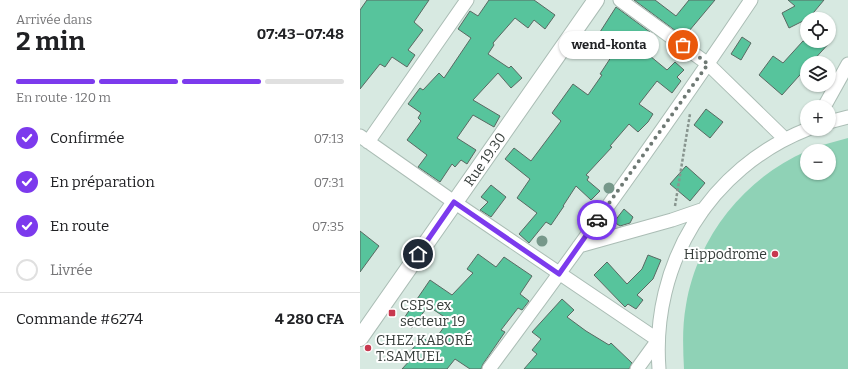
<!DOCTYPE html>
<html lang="fr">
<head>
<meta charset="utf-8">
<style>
	:root { --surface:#fff; --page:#f2f2f2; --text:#202124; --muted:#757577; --line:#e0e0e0; --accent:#7c3aed }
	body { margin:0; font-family:Bitter,serif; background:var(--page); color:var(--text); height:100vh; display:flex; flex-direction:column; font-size:15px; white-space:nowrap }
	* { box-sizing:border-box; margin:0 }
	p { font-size:13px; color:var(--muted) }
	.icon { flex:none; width:22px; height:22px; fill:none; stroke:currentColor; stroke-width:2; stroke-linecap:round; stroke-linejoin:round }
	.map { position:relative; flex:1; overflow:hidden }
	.drawer { display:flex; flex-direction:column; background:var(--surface); width:360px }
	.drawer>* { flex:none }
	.tools { position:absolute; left:440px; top:12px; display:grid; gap:8px }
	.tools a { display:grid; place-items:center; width:36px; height:36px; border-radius:50%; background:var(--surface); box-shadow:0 1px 3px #0004; font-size:20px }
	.pin { position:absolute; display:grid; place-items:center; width:34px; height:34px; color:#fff; margin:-17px; border:2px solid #fff; border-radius:50%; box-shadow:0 1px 4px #0007 }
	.courier { position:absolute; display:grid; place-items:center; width:40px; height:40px; margin:-20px; border:3px solid #7c3aed; border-radius:50%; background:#fff; color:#222; box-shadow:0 1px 5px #0007 }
	.bubble { position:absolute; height:28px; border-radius:14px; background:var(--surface); box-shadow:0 1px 3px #0004; font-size:13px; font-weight:700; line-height:28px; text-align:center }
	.headline em { font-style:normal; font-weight:700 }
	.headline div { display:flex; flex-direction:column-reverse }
	.headline { display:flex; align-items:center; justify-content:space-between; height:68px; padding:0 16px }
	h1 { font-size:26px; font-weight:700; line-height:30px }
	.bar { display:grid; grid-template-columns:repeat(4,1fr); gap:6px 4px; align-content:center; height:48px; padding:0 16px }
	.bar i { height:5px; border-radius:3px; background:var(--line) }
	.bar .active { background:var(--accent) }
	.bar p { grid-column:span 4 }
	.line { display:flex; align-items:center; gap:10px; padding:0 16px; border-top:1px solid var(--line) }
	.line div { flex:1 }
	ol { padding:0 16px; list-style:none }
	li { display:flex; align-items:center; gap:12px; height:44px }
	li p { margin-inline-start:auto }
	li .icon { padding:4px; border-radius:50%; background:var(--accent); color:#fff; stroke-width:4 }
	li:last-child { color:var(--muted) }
	li i { width:22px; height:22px; border:2px solid var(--line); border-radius:50% }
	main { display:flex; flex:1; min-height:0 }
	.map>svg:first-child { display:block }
	.green { fill:#8fd2b6 }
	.building { fill:#57c49c; stroke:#596962 }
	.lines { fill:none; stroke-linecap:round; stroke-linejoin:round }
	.minor-casing { stroke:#abbdb5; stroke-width:15 }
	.tertiary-casing { stroke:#abbdb5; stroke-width:18 }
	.path { stroke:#88958f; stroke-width:2.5; stroke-dasharray:3 2; stroke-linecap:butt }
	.minor { stroke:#fff; stroke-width:13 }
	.tertiary { stroke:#fff; stroke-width:16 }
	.tree { fill:#76988a }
	.done { stroke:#6e7974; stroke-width:4; stroke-dasharray:0 7.2 }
	.route { stroke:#7c3aed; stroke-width:5 }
	.poi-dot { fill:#c8384f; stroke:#fff; stroke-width:1.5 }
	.labels { text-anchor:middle; stroke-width:4; stroke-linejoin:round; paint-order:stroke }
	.street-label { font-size:14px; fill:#363d3a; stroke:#fff }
	.poi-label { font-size:14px; fill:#363d3a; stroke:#fff; text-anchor:start }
</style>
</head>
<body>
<main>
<section class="drawer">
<div class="headline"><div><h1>2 min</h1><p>Arrivée dans</p></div><em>07:43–07:48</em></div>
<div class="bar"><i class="active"></i><i class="active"></i><i class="active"></i><i></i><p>En route · 120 m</p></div>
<ol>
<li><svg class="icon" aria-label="check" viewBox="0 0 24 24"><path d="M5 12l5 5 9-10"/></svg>Confirmée<p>07:13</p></li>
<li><svg class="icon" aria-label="check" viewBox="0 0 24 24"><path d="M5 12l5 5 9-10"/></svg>En préparation<p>07:31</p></li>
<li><svg class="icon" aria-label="check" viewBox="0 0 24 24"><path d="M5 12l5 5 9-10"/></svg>En route<p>07:35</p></li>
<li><i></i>Livrée</li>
</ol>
<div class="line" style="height:52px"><div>Commande #6274</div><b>4 280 CFA</b></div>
</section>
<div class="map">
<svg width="488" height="369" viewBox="0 0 488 369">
	<rect width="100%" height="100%" fill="#d7e9e1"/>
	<path class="green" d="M488 138V369H324C323 348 322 327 326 305 337 238 384 178 447 151V173H469V151H448L459 146Z"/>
	<path class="building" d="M7 0H69L54 22 63 30 48 50 55 55 47 67 32 57 25 67 20 64 0 89V10Z
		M129 0H174L195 15 185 29 174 20 168 28 155 18 133 43 134 45 128 54 149 68 151 66 162 78 151 88 138 73 113 100 140 116 134 127 113 115 97 138 116 150 107 164 101 160 95 167 92 164 80 182 58 167 67 155 47 140 61 121 58 118 61 113 48 104 60 88 63 90 79 73 84 78 111 38 98 29 110 11 118 16Z
		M274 0H295L316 16 329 0H355L324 37Z
		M428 0H464L449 18 429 28 422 13 435 6Z
		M256 7 294 35 284 51 307 70 315 62 324 70 317 77 321 81 312 93 297 81 279 104 293 114 288 122 278 132 269 124 250 146 252 147 226 175 229 177 227 180 240 191 231 200 216 186 203 206H204L191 225 186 222 169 243 159 234 177 213 157 198 170 179 145 159 154 148 171 161 201 121 192 113 213 84 228 95 242 75 240 74 259 45 240 32Z
		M382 37 391 43 381 60 371 54Z
		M443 41H471L451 63H447V67L422 95 399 75 413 56 423 63Z
		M346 109 363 122 350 138 334 125Z
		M326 166 345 183 330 201 310 184Z
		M131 185 146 197 131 217 120 210 128 202 121 197Z
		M264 209 273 217 270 223 260 226 254 222Z
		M0 231 19 246 0 272Z
		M118 254 136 267 144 257 172 276 160 294 169 301 162 310 158 308 141 330 145 332 123 364 121 369H110L95 359 87 369H42L52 358 48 354 63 337 71 345 89 320 68 306 52 328 42 321 70 280 92 295 113 273 107 269Z
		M288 255 301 260 293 279 277 295 283 300 276 309 268 304 265 307 234 275 247 262 267 284 282 269Z
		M202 299 214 310 207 317 226 331 249 345 251 343 272 363 269 369H164L177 354 172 350 181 339 172 332Z"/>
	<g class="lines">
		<defs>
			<path id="minor" d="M260 0 348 64 425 139
				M464 107 488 64
				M469 122 488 117
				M0 136 94 202 298 340 277 369
				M8 142 107 0
				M219 246 312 220 344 209
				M129 369C219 248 307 125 391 0
				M299 369C291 264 349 168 448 129"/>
			<g id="tertiary">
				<path id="s1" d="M0 338 236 0"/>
			</g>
		</defs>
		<use href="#minor" class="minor-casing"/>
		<use href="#tertiary" class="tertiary-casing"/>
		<path class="path" d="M315 206 330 114"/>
		<use href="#minor" class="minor"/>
		<use href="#tertiary" class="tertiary"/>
	</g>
	<g class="tree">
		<circle cx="249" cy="188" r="5.5"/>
		<circle cx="182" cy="241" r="5.5"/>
	</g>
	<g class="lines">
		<path class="done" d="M237 220 348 64 323 45"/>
		<path class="route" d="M58 254 94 202 199 274 237 220"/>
	</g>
	<g class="poi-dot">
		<circle cx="415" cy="254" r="4"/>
		<rect x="28" y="309" width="8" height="8" rx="2"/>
		<circle cx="8" cy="348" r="4"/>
	</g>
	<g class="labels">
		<g class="street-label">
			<text dy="5" stroke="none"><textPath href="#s1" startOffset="218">Rue 19.30</textPath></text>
		</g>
		<g class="poi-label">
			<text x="407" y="259" text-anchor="end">Hippodrome</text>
			<text x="40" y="310">CSPS ex<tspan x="40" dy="16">secteur 19</tspan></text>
			<text x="16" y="345">CHEZ KABORÉ<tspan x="16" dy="16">T.SAMUEL</tspan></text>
		</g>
	</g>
</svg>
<div class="tools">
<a><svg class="icon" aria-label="locate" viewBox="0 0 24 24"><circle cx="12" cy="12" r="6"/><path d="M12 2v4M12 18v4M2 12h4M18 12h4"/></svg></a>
<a><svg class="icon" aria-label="layers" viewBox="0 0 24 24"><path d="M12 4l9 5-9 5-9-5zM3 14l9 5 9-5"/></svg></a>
<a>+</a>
<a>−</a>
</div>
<div class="pin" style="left:323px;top:45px;background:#ea580c"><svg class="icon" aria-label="bag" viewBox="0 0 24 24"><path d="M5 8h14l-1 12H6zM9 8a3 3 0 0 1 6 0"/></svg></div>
<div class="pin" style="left:58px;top:254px;background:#1f2937"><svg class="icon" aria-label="home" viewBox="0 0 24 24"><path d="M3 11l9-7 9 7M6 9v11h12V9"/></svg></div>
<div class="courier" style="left:237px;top:220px"><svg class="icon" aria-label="car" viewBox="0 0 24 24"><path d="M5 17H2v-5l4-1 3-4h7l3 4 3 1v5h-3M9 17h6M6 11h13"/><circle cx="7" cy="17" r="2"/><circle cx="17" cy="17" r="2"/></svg></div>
<div class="bubble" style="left:199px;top:31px;width:100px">wend-konta</div>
</div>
</main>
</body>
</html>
